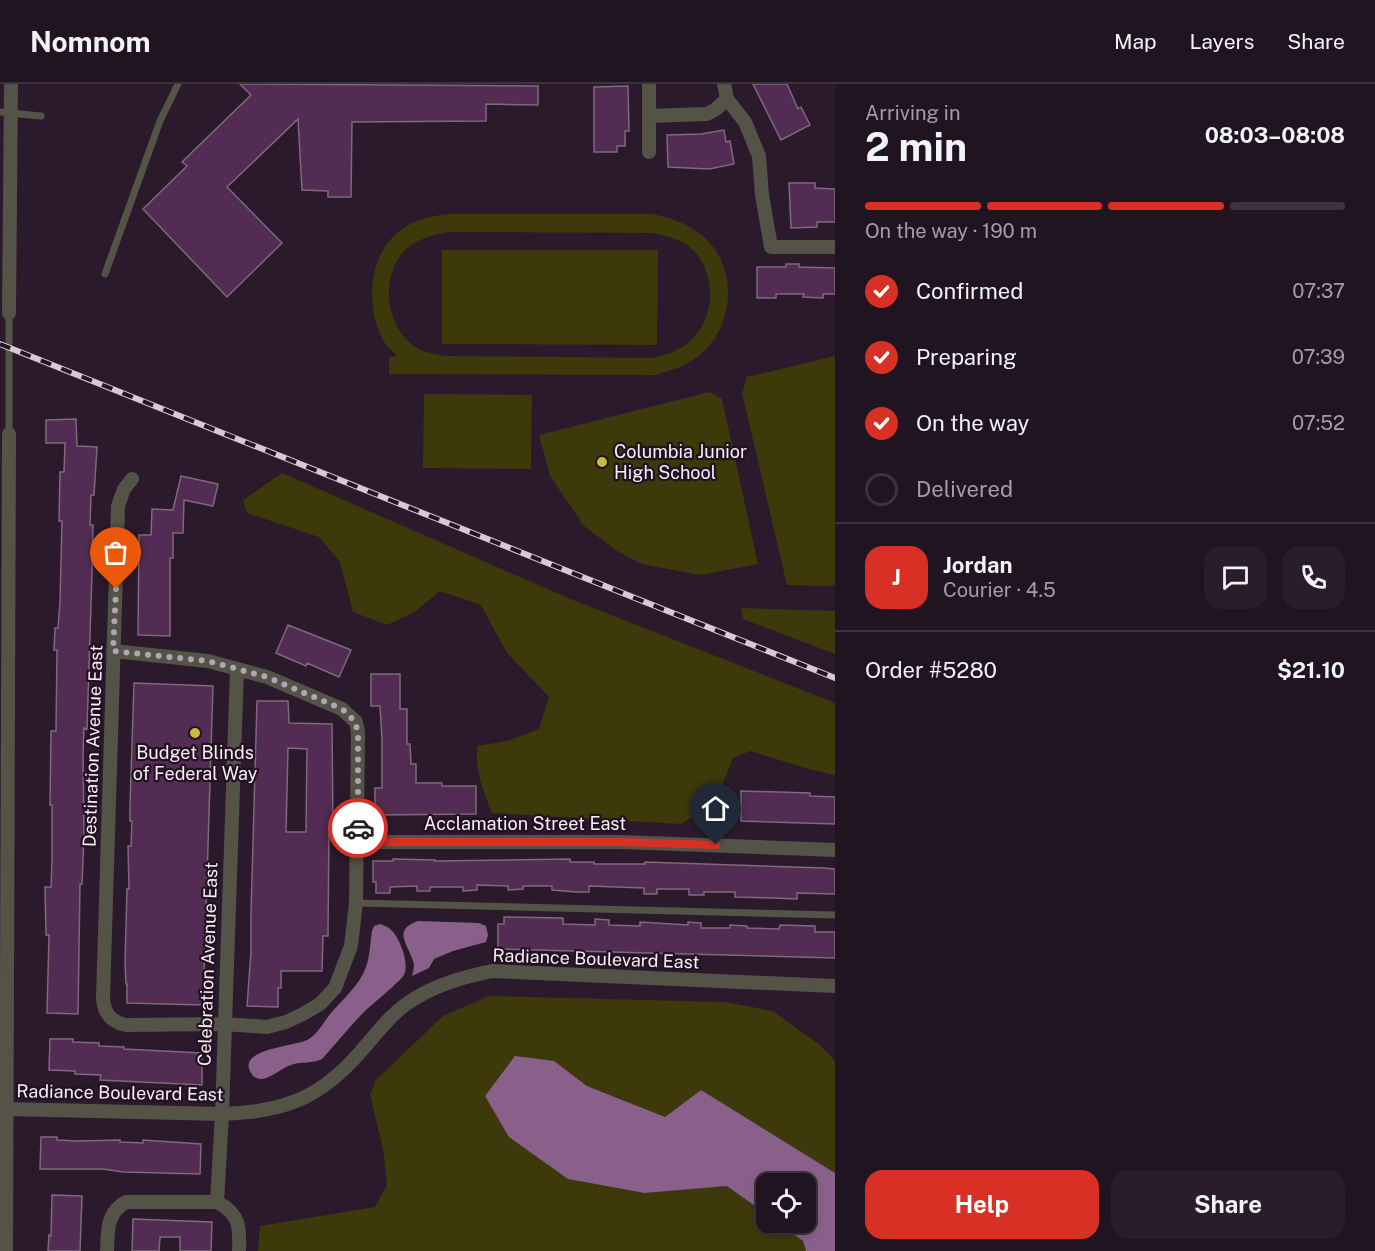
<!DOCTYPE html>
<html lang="en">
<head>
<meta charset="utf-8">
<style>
	:root { --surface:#201420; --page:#281d29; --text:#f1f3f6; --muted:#a29ea5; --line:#3d333e; --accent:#d93025 }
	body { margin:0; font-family:"Public Sans",sans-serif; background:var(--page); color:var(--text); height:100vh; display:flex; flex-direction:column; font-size:22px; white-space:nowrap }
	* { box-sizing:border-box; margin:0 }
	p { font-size:20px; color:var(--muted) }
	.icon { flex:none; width:33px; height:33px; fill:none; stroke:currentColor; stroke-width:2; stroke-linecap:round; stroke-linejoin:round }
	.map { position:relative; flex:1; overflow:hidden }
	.details { display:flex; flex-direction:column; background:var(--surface); width:540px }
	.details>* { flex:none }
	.controls { position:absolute; left:756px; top:1089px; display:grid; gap:12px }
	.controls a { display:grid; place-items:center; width:60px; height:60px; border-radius:12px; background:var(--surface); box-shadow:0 3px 9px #0003,0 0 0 2px var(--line); font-size:30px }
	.pin { position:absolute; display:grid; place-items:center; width:51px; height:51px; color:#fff; margin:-62px -26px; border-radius:50% 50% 50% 0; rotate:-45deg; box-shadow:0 0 6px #0007 }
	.pin .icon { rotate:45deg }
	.courier { position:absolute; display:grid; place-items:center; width:60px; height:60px; margin:-30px; border:4px solid #d93025; border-radius:50%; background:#fff; color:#222; box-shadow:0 2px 8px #0007 }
	.overview em { font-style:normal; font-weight:700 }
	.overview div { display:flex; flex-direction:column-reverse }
	.overview { display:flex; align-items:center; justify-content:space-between; height:102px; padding:0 30px }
	h1 { font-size:39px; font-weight:700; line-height:45px }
	.bar { display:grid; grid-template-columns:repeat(4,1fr); gap:9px 6px; align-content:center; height:72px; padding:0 30px }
	.bar i { height:8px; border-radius:4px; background:var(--line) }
	.bar .active { background:var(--accent) }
	.bar p { grid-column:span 4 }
	.line { display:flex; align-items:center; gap:15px; padding:0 30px; border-top:2px solid var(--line) }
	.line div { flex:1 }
	.round { display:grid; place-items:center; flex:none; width:63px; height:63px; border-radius:18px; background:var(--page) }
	ol { padding:0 30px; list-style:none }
	li { display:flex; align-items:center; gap:18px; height:66px }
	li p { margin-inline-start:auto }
	li .icon { padding:6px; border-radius:50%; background:var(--accent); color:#fff; stroke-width:4 }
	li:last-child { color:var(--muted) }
	li i { width:33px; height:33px; border:3px solid var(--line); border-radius:50% }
	.cta { display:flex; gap:12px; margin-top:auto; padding:12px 30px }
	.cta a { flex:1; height:69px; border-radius:18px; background:var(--accent); color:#fff; font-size:24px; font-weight:700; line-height:69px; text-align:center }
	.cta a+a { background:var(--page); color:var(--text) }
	header { display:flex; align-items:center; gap:36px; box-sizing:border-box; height:84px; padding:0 30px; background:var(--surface); border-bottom:2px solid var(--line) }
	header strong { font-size:28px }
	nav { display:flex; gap:33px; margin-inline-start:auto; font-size:21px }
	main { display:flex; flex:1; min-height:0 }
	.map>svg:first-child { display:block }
	.green { fill:#3d390a; fill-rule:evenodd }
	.water { fill:#896089 }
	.building { fill:#522c52; stroke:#7e697d; stroke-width:1.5; fill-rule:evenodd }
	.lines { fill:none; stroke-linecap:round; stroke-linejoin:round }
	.service { stroke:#535347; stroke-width:7 }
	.minor { stroke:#535347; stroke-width:14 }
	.rail-casing { stroke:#d6c9d5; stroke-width:6 }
	.rail { stroke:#211121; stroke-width:4; stroke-dasharray:11; stroke-linecap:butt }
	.done { stroke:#b2a4b1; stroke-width:6; stroke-dasharray:0 10.8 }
	.route { stroke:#d93025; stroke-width:8 }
	.poi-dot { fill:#c5bc3d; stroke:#211121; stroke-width:2 }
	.labels { text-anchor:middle; stroke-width:4.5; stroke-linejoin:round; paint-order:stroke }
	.poi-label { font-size:18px; fill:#faeef9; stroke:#211121; text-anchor:start }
	.street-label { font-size:18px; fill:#faeef9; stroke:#211121 }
</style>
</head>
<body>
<header>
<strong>Nomnom</strong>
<nav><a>Map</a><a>Layers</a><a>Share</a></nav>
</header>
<main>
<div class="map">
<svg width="835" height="1167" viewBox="0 0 835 1167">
	<rect width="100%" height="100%" fill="#2b1a2b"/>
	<path class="green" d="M448 130H652C674 134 694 142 709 158 737 188 733 240 704 267 690 281 673 286 655 291L389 290V273L397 272C392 266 385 261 382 254 364 217 369 164 407 142 420 134 434 132 448 130ZM448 148 649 149C666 151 683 155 695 168 719 196 714 241 684 262 675 268 664 271 654 274L445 272C434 270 423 269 414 262 385 241 380 192 405 166 417 155 433 151 448 148Z
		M442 166H658L657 261 442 260Z
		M835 272V501L827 502 787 501 742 309 747 293Z
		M710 308 722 315 758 480 700 491 642 480 617 467 584 442 550 392 539 351Z
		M424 310 532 311 531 385 423 384Z
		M282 389 568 514 835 619V691L809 685 750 667 733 674 715 719 681 740 492 729C483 707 475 686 477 662L507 657 539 645 549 613 507 569 481 521 440 507 416 527 387 541 353 528 340 478 319 453 247 429 243 416Z
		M741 524 835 527V570L743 535Z
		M489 912 724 918 773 927 821 962 835 977V1089L701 1006 665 1033 587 1002 554 977 645 1109 727 1102 766 1130V1138L778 1139 803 1157 806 1167H258L260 1142 375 1123 387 1101 383 1065 370 1011 376 996 443 932Z"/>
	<path class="water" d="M418 837 479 839 486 842 488 851 486 858 453 867 434 875 429 884 412 892C413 887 415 882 413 877 408 860 392 846 418 837Z
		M380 840C383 841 386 842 389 844 399 851 410 879 404 891 402 896 370 922 363 929 349 943 336 960 322 975 312 980 302 977 291 981 280 984 261 1005 251 989 236 964 296 963 309 955 318 949 324 938 330 930 342 916 360 901 366 883 370 872 370 859 372 847L374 842Z
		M515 972 554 977 587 1002 665 1033 701 1006 835 1089V1167H806L803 1157 778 1139 806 1138V1100H766V1130L727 1102 645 1109 568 1095 509 1053 485 1012Z"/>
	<path class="building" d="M240 0 538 2V21L486 20V37L352 38 351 113H328V107L302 106 298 35 227 103 282 159 227 213 143 125 187 82 182 78 251 11Z
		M753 0H787L798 25 801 23 810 41 781 56Z
		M628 2 629 47H625V62H617V68H594V3Z
		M724 46 726 58 730 57 734 80 709 85 668 83 667 51 701 50Z
		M789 99H815V104L835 105V138H817V143L791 144Z
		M786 180H799V183L835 184V210H823V214L803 213 804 210H776V214H757V183H786Z
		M76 335 77 362 97 363 94 411H91L90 441H93L92 489 87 645 84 644 83 670 84 752 82 800H80L78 930 47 929 49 851H46L45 803H51L52 777V721H50L51 647H56L57 566H54L55 544H58L60 518 62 437H59L60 388H64L65 359H46V336Z
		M181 392 218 400 213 422 184 416 183 449H173V474H170V552L138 551 139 451H151L152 425 173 426Z
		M288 541 351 566 339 593 307 579 306 582 276 569Z
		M371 590H400V625H407V660H410L411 680H416V699H442V702H476V730L375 731V704H382V656L380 622H371Z
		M134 599 213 602 203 921 127 919V900H126L125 879 127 805H129L128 762H131L132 737H130V722Z
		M257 617H288L289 639 332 640 333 744H329L328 852H323L322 887H281V904H278V923L247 922 251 868V829ZM288 664 307 665 306 748H286Z
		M741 707 810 709V712L835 713V740L741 737Z
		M393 775 435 776V777L570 775V778H594V780H645V778L824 784 835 785V810L797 809V815L773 814 735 813V808H704V811H689V805H657V810H644V804L589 802V808H576L552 806V802H523V805L508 806V802L477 801V806L463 807V803H430V807H417V802L390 803V809H376V798H373V777H393Z
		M504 833 563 834V840L595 841V835L609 836V841L640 842V838L688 841V838L701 839V844H730V841L747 842V844L779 845 780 841 815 842V848H835V874L498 865V840H504Z
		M50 955H73V958L99 959V962L124 963V965L202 969V1001L100 996 101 991 75 990V987L49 986Z
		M41 1053H57V1056L78 1057 120 1056V1058L143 1059V1056L201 1060 200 1090 123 1088 103 1085H40Z
		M52 1111 82 1112 80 1167H48L49 1151 51 1152Z
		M133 1135 212 1138 211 1167H180V1153H160L159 1167H132Z"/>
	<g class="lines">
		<path class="service" d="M0 28 41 32
			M105 190 160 37 178 0
			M9 350V229
			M356 819 835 831"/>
		<path class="minor" d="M649 0V68
			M724 0 727 15 745 38 759 72 762 111 771 163H835
			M649 32 707 30 716 25 727 15
			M9 229 11 0
			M113 567 208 577 267 593 342 625 356 638 358 648 356 819 351 862 335 904 320 920 303 930 286 938 267 943 224 940 126 941C111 938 104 929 103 914L118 422 124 405 132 395
			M237 585 222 1030 217 1118C240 1130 240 1143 239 1167
			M358 758H621L835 766
			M6 1025 222 1030C285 1028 321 1014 362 966 378 948 393 927 414 915 438 900 464 893 492 887L835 902
			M6 1167 9 350
			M107 1167C108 1147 106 1129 126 1118H217"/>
		<defs>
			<path id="rail" d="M0 260 835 594"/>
		</defs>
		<use href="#rail" class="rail-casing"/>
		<use href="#rail" class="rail"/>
	</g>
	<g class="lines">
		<path class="done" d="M116 505 113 567 208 577 267 593 342 625C351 632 355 637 358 648V744"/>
		<path class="route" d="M358 744V758H621L716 761"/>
	</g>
	<g class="poi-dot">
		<circle cx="602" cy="378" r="6"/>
		<circle cx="195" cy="649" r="6"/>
	</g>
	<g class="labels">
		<g class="poi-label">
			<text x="614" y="374">Columbia Junior<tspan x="614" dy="21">High School</tspan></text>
			<text x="195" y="675" text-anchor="middle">Budget Blinds<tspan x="195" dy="21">of Federal Way</tspan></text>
		</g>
		<g class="street-label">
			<text transform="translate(93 662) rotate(-88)" y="6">Destination Avenue East</text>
			<text x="525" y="746">Acclamation Street East</text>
			<text transform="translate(596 875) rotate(2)" y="6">Radiance Boulevard East</text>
			<text transform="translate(208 880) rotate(-88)" y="6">Celebration Avenue East</text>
			<text transform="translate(120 1009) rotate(1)" y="6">Radiance Boulevard East</text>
		</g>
	</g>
</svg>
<div class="controls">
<a><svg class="icon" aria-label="locate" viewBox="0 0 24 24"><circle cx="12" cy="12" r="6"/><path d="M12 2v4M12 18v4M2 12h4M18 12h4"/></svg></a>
</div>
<div class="pin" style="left:116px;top:505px;background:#ea580c"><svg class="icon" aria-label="bag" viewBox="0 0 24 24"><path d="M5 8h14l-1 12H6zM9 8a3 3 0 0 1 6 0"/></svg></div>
<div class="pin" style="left:716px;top:761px;background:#1f2937"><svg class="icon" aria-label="home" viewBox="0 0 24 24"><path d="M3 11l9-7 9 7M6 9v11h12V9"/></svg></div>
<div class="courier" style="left:358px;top:744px"><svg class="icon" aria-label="car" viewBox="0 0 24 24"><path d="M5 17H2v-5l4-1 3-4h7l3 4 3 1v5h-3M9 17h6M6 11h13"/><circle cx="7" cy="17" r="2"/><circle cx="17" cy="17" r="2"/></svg></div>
</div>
<section class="details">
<div class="overview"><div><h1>2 min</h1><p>Arriving in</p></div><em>08:03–08:08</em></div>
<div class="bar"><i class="active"></i><i class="active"></i><i class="active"></i><i></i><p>On the way · 190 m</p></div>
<ol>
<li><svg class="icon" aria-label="check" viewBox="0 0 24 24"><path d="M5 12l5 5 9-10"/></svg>Confirmed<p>07:37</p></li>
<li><svg class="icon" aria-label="check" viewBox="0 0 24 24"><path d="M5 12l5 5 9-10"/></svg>Preparing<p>07:39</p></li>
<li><svg class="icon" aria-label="check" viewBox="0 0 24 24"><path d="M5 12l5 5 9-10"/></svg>On the way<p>07:52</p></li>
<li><i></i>Delivered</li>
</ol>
<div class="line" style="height:108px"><b class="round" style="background:var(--accent);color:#fff">J</b><div><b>Jordan</b><p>Courier · 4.5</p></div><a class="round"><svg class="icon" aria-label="chat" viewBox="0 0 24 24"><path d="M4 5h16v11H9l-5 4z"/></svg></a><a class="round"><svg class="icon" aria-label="phone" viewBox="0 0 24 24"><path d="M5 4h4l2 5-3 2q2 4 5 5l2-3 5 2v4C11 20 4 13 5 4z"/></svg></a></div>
<div class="line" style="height:78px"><div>Order #5280</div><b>$21.10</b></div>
<div class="cta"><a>Help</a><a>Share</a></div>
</section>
</main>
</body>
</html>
